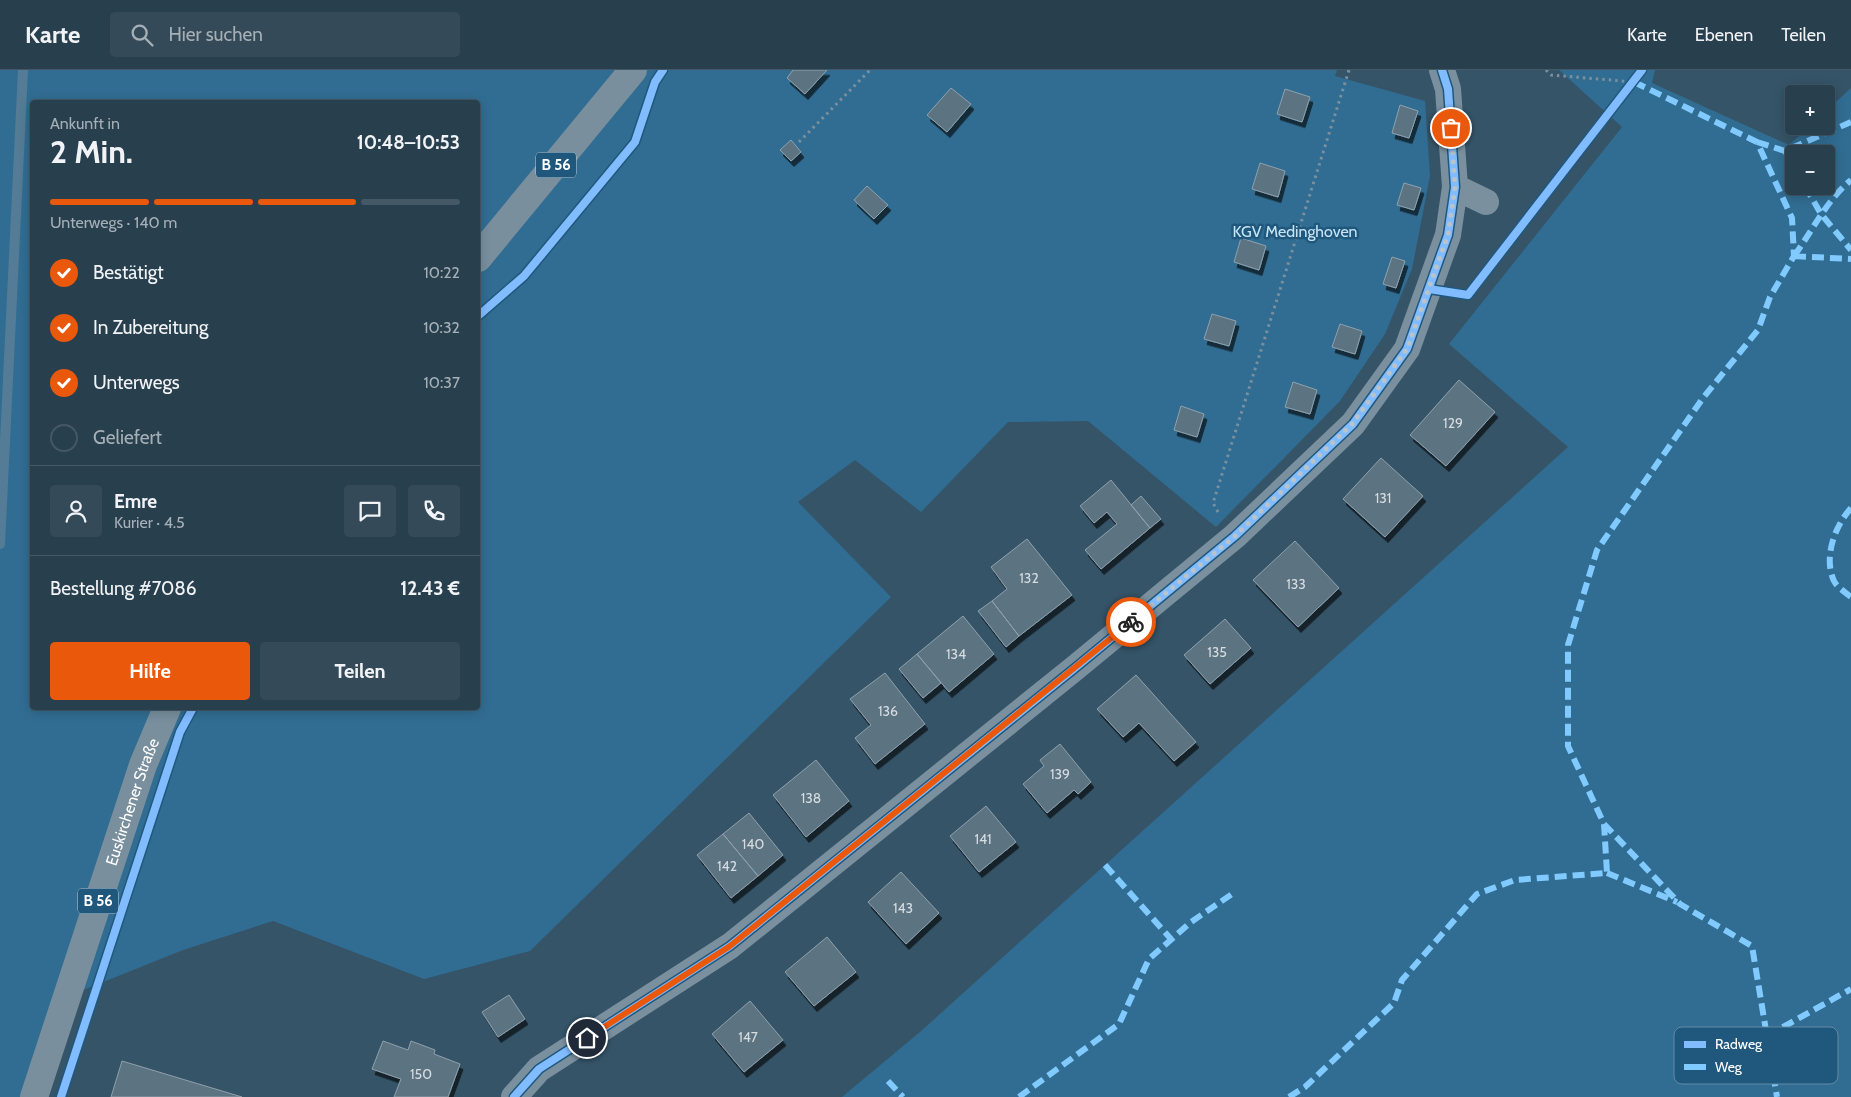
<!DOCTYPE html>
<html lang="de">
<head>
<meta charset="utf-8">
<style>
	:root { --surface:#283f4e; --page:#344a58; --text:#f1f3f6; --muted:#a5afb6; --line:#445866; --accent:#ea580c }
	body { margin:0; font-family:Cabin,sans-serif; background:var(--page); color:var(--text); height:100vh; display:flex; flex-direction:column; font-size:19px; white-space:nowrap }
	* { box-sizing:border-box; margin:0 }
	p { font-size:16px; color:var(--muted) }
	.icon { flex:none; width:28px; height:28px; fill:none; stroke:currentColor; stroke-width:2; stroke-linecap:round; stroke-linejoin:round }
	.map { position:relative; flex:1; overflow:hidden }
	.side { position:absolute; left:30px; top:30px; width:450px; height:610px; display:flex; flex-direction:column; background:var(--surface); border-radius:5px; box-shadow:0 2px 12px #0003,0 0 0 1px var(--line) }
	.side>* { flex:none }
	.tools { position:absolute; left:1785px; top:15px; display:grid; gap:10px }
	.tools a { display:grid; place-items:center; width:50px; height:50px; border-radius:5px; background:var(--surface); box-shadow:0 2px 12px #0003,0 0 0 1px var(--line); font-size:25px }
	.pin { position:absolute; display:grid; place-items:center; width:42px; height:42px; color:#fff; margin:-21px; border:2px solid #fff; border-radius:50%; box-shadow:0 1px 5px #0007 }
	.courier { position:absolute; display:grid; place-items:center; width:50px; height:50px; margin:-25px; border:4px solid #ea580c; border-radius:50%; background:#fff; color:#222; box-shadow:0 1px 6px #0007 }
	.headline em { font-style:normal; font-weight:800 }
	.headline div { display:flex; flex-direction:column-reverse }
	.headline { display:flex; align-items:center; justify-content:space-between; height:85px; padding:0 20px }
	h1 { font-size:32px; font-weight:800; line-height:38px }
	.bar { display:grid; grid-template-columns:repeat(4,1fr); gap:8px 5px; align-content:center; height:60px; padding:0 20px }
	.bar i { height:6px; border-radius:4px; background:var(--line) }
	.bar .selected { background:var(--accent) }
	.bar p { grid-column:span 4 }
	.line { display:flex; align-items:center; gap:12px; padding:0 20px; border-top:1px solid var(--line) }
	.line div { flex:1 }
	.round { display:grid; place-items:center; flex:none; width:52px; height:52px; border-radius:5px; background:var(--page) }
	ol { padding:0 20px; list-style:none }
	li { display:flex; align-items:center; gap:15px; height:55px }
	li p { margin-inline-start:auto }
	li .icon { padding:5px; border-radius:50%; background:var(--accent); color:#fff; stroke-width:4 }
	li:last-child { color:var(--muted) }
	li i { width:28px; height:28px; border:2px solid var(--line); border-radius:50% }
	.primary-button { display:flex; gap:10px; margin-top:auto; padding:10px 20px }
	.primary-button a { flex:1; height:58px; border-radius:5px; background:var(--accent); color:#fff; font-size:20px; font-weight:800; line-height:58px; text-align:center }
	.primary-button a+a { background:var(--page); color:var(--text) }
	header { display:flex; align-items:center; gap:30px; box-sizing:border-box; height:70px; padding:0 25px; background:var(--surface); border-bottom:1px solid var(--line) }
	header strong { font-size:24px }
	nav { display:flex; gap:28px; margin-inline-start:auto; font-size:18px }
	.search { width:350px; height:45px; background:var(--page); display:flex; align-items:center; gap:12px; box-sizing:border-box; padding:0 18px; border-radius:5px; color:var(--muted); font-size:19px }
	.map>svg:first-child { display:block }
	.green { fill:#316d92; fill-rule:evenodd }
	.lines { fill:none; stroke-linecap:round; stroke-linejoin:round }
	.stream { stroke:#547c96; stroke-width:10 }
	.building { fill:#5c7382; stroke:#8ea1ad; filter:url(#shadow) }
	.path { stroke:#7a909f; stroke-width:3; stroke-dasharray:2.5 4; stroke-linecap:butt }
	.minor { stroke:#7a909f; stroke-width:26 }
	.primary { stroke:#798f9d; stroke-width:28 }
	.quiet { stroke:#80caff; stroke-width:6; stroke-dasharray:12 6; stroke-linecap:butt }
	.cycleway-casing { stroke:#20587d; stroke-width:11 }
	.cycleway { stroke:#80bcff; stroke-width:8 }
	.done { stroke:#b8c3ca; stroke-width:5; stroke-dasharray:0 9 }
	.route { stroke:#ea580c; stroke-width:6 }
	.labels { text-anchor:middle; stroke-width:5; stroke-linejoin:round; paint-order:stroke }
	.number-label { font-size:14px; fill:#d6dce0 }
	.shield { fill:#20587d; stroke:#bccdd8; stroke-width:1 }
	.shield-label { font-size:15px; font-weight:bold; fill:#fff }
	.park-label { font-size:16px; fill:#c7e4f5; stroke:#20587d }
	.street-label { font-size:16px; fill:#fff; stroke:#20587d }
	.key { fill:#20587d; stroke:#638aa4; stroke-width:1 }
	.key-label { font-size:14px; fill:#fff }
</style>
</head>
<body>
<header>
<strong>Karte</strong>
<div class="search"><svg class="icon" aria-label="search" viewBox="0 0 24 24"><circle cx="10" cy="10" r="6"/><path d="M15 15l6 6"/></svg>Hier suchen</div>
<nav><a>Karte</a><a>Ebenen</a><a>Teilen</a></nav>
</header>
<div class="map">
<svg width="1851" height="1027" viewBox="0 0 1851 1027">
	<defs>
		<filter id="shadow"><feDropShadow dx="3" dy="5.5" stdDeviation="0" flood-color="#0009"/></filter>
	</defs>
	<rect width="100%" height="100%" fill="#355468"/>
	<path class="green" d="M0 0H1337L1335 6 1425 31 1430 106 1412 199 1385 264 1340 331 1216 457 1088 351 1008 352 921 442 855 390 798 432 891 527 530 881 424 909 273 851 183 880 66 927 34 1027H0ZM32 32H478V638H32Z
		M1559 0H1655L1652 13 1789 75 1810 56H1826V41L1851 18V1027H842L920 962 1568 377 1449 274 1622 57ZM1794 84H1826V116H1794Z"/>
	<g class="lines">
		<path class="stream" d="M0 474 23 0"/>
	</g>
	<path class="building" d="M793 0H827L805 24 787 8Z
		M951 18 971 34 947 62 927 45Z
		M1285 19 1310 27 1302 52 1277 44Z
		M1400 35 1418 41 1409 68 1392 63Z
		M791 70 801 82 791 91 780 80Z
		M1260 93 1285 101 1278 127 1252 119Z
		M1404 113 1421 118 1414 140 1397 135Z
		M867 116 888 135 874 149 854 130Z
		M1241 168 1266 176 1259 200 1234 192Z
		M1392 187 1405 191 1396 218 1383 214Z
		M1212 244 1236 251 1229 276 1204 269Z
		M1340 254 1362 261 1355 284 1332 277Z
		M1459 310 1495 342 1446 396 1410 365Z
		M1293 312 1317 320 1310 344 1285 337Z
		M1181 336 1204 344 1197 367 1174 360Z
		M1381 388 1423 426 1385 467 1343 429Z
		M1111 410 1150 458 1101 499 1085 480 1117 454 1107 442 1094 453 1080 436Z
		M1141 426 1161 449 1150 458 1131 435Z
		M1027 469 1072 525 1019 566 992 531 1007 519 991 497Z
		M1295 471 1339 518 1298 557 1253 510Z
		M992 531 1019 566 1006 577 978 541Z
		M963 546 994 584 949 622 917 584Z
		M1225 549 1251 578 1210 614 1184 585Z
		M917 584 941 613 923 628 899 599Z
		M885 603 925 654 875 694 855 668 871 655 850 629Z
		M1136 605 1196 672 1174 691 1139 653 1123 667 1097 639Z
		M1060 674 1091 712 1078 724 1074 720 1047 743 1023 714 1044 696 1040 690Z
		M816 690 849 731 806 767 773 725Z
		M986 736 1016 772 979 802 950 766Z
		M749 743 783 785 758 806 723 764Z
		M723 764 758 806 731 828 697 785Z
		M901 802 939 843 906 874 868 832Z
		M827 867 856 902 814 936 785 902Z
		M509 925 525 949 498 967 482 942Z
		M750 931 783 970 744 1002 712 964Z
		M383 971 408 980 411 971 435 980 434 984 460 994 448 1027H394L401 1009 372 999Z
		M122 991 242 1027H111Z"/>
	<g class="lines">
		<path class="path" d="M1546 0 1551 5 1634 12
			M799 72 870 0
			M1218 442 1213 433 1349 0"/>
		<path class="minor" d="M1455 117 1486 132
			M514 1027 539 999 730 876 1075 598 1235 466 1353 354 1407 279 1448 165 1455 117 1448 19 1442 0"/>
		<g class="primary">
			<path d="M478 188 633 0"/>
			<path id="s1" d="M34 1027 143 695 167 638"/>
		</g>
		<path class="quiet" d="M1634 12 1757 72 1792 148 1794 186 1770 227 1758 260 1703 328 1597 480 1568 575V676L1604 754 1680 834 1752 876 1777 1027
			M1757 72 1785 81 1851 52
			M1785 81 1794 96
			M1805 116 1821 144 1851 180
			M1794 186C1813 160 1826 131 1851 110
			M1794 186 1851 189
			M1851 438C1835 456 1823 487 1834 511 1837 517 1846 523 1851 527
			M1105 795 1171 869
			M1607 803 1677 832
			M1767 966 1851 919
			M888 1011 903 1027
			M1019 1027 1119 954 1149 889 1191 852 1235 822
			M1289 1027 1305 1017 1394 933 1402 910 1477 824 1515 810 1607 803 1604 754"/>
		<defs>
			<path id="cycleway" d="M1429 219 1468 225 1642 0
				M478 246 524 206 635 72 655 12 663 0
				M61 1027 180 662 193 638
				M514 1027 539 999 730 876 1075 598 1235 466 1353 354 1407 279 1448 165 1455 117 1448 19 1442 0"/>
		</defs>
		<use href="#cycleway" class="cycleway-casing"/>
		<use href="#cycleway" class="cycleway"/>
	</g>
	<g class="lines">
		<path class="done" d="M1131 552 1235 466 1352 354 1407 279 1448 165 1455 117 1451 58"/>
		<path class="route" d="M587 968 730 876 1131 552"/>
	</g>
	<g class="labels">
		<g class="number-label">
			<text x="1453" y="358">129</text>
			<text x="1383" y="433">131</text>
			<text x="1029" y="513">132</text>
			<text x="1296" y="519">133</text>
			<text x="1217" y="587">135</text>
			<text x="956" y="589">134</text>
			<text x="888" y="646">136</text>
			<text x="1060" y="709">139</text>
			<text x="811" y="733">138</text>
			<text x="983" y="774">141</text>
			<text x="753" y="779">140</text>
			<text x="727" y="801">142</text>
			<text x="903" y="843">143</text>
			<text x="748" y="972">147</text>
			<text x="421" y="1009">150</text>
		</g>
		<g class="shield">
			<rect x="536" y="82.5" width="40" height="25" rx="4"/>
			<rect x="78" y="818.5" width="40" height="25" rx="4"/>
		</g>
		<g class="shield-label">
			<text x="556" y="100">B 56</text>
			<text x="98" y="836">B 56</text>
		</g>
		<g class="park-label">
			<text x="1295" y="167">KGV Medinghoven</text>
		</g>
		<g class="street-label">
			<text dy="6" stroke="none"><textPath href="#s1" startOffset="311">Euskirchener Straße</textPath></text>
		</g>
	</g>
	<rect x="1674" y="957" width="164" height="57" rx="8" class="key"/>
	<rect x="1684" y="971" width="22" height="7" fill="#80bcff"/>
	<rect x="1684" y="994" width="22" height="6" fill="#80caff"/>
	<g class="key-label">
		<text x="1715" y="979">Radweg</text>
		<text x="1715" y="1002">Weg</text>
	</g>
</svg>
<div class="tools">
<a>+</a>
<a>−</a>
</div>
<div class="pin" style="left:1451px;top:58px;background:#ea580c"><svg class="icon" aria-label="bag" viewBox="0 0 24 24"><path d="M5 8h14l-1 12H6zM9 8a3 3 0 0 1 6 0"/></svg></div>
<div class="pin" style="left:587px;top:968px;background:#1f2937"><svg class="icon" aria-label="home" viewBox="0 0 24 24"><path d="M3 11l9-7 9 7M6 9v11h12V9"/></svg></div>
<div class="courier" style="left:1131px;top:552px"><svg class="icon" aria-label="bike" viewBox="0 0 24 24"><circle cx="6" cy="16" r="4"/><circle cx="18" cy="16" r="4"/><path d="M6 16l4-8h5l3 8M10 8l3 8H6M13 5h3"/></svg></div>
<section class="side">
<div class="headline"><div><h1>2 Min.</h1><p>Ankunft in</p></div><em>10:48–10:53</em></div>
<div class="bar"><i class="selected"></i><i class="selected"></i><i class="selected"></i><i></i><p>Unterwegs · 140 m</p></div>
<ol>
<li><svg class="icon" aria-label="check" viewBox="0 0 24 24"><path d="M5 12l5 5 9-10"/></svg>Bestätigt<p>10:22</p></li>
<li><svg class="icon" aria-label="check" viewBox="0 0 24 24"><path d="M5 12l5 5 9-10"/></svg>In Zubereitung<p>10:32</p></li>
<li><svg class="icon" aria-label="check" viewBox="0 0 24 24"><path d="M5 12l5 5 9-10"/></svg>Unterwegs<p>10:37</p></li>
<li><i></i>Geliefert</li>
</ol>
<div class="line" style="height:90px"><a class="round"><svg class="icon" aria-label="person" viewBox="0 0 24 24"><circle cx="12" cy="8" r="4"/><path d="M4 21q1-7 8-7t8 7"/></svg></a><div><b>Emre</b><p>Kurier · 4.5</p></div><a class="round"><svg class="icon" aria-label="chat" viewBox="0 0 24 24"><path d="M4 5h16v11H9l-5 4z"/></svg></a><a class="round"><svg class="icon" aria-label="phone" viewBox="0 0 24 24"><path d="M5 4h4l2 5-3 2q2 4 5 5l2-3 5 2v4C11 20 4 13 5 4z"/></svg></a></div>
<div class="line" style="height:65px"><div>Bestellung #7086</div><b>12.43 €</b></div>
<div class="primary-button"><a>Hilfe</a><a>Teilen</a></div>
</section>
</div>
</body>
</html>
